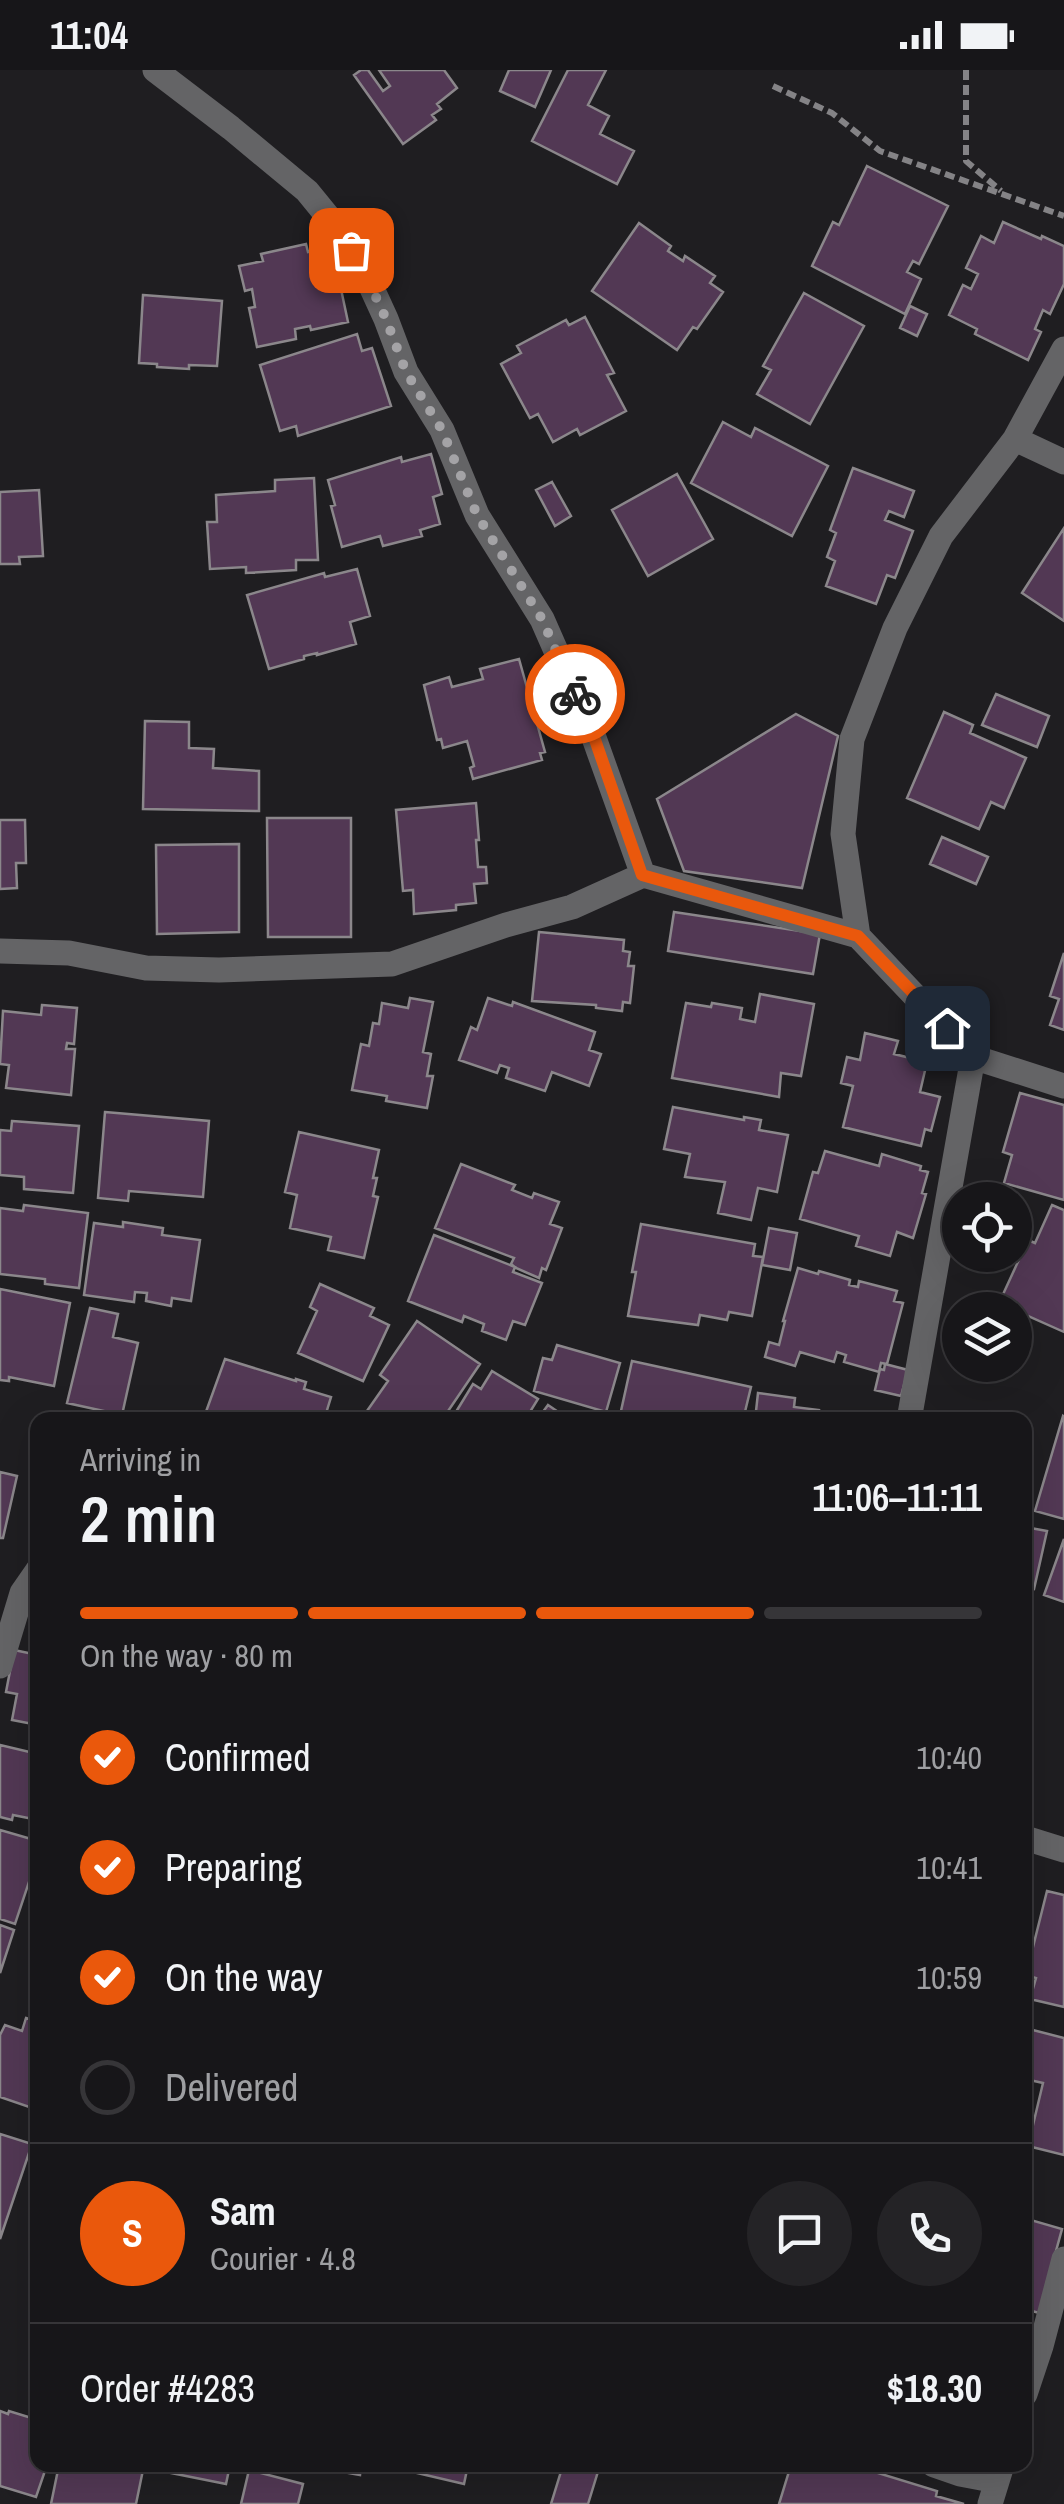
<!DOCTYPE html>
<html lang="en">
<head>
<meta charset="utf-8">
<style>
	:root { --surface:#171619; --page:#242326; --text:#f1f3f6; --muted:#9e9fa2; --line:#363538; --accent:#ea580c }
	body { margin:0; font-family:"Archivo Narrow",sans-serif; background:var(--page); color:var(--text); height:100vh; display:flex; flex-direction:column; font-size:38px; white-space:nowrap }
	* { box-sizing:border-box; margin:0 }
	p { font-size:32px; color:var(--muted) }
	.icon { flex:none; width:55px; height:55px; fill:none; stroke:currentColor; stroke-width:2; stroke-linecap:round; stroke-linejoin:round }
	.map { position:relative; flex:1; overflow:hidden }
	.sheet { position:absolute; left:30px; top:1342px; width:1002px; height:1060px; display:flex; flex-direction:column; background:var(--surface); border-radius:20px; box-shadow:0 10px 40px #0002,0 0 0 2px var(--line) }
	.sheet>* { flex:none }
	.tools { position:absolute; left:942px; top:1112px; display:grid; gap:20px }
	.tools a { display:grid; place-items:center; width:90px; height:90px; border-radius:50%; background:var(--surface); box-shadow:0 10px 40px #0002,0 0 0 2px var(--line); font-size:50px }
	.pin { position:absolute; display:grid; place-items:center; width:85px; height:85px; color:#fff; margin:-42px; border-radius:20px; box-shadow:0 5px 15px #0006 }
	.courier { position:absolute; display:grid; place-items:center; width:100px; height:100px; margin:-50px; border:8px solid #ea580c; border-radius:50%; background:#fff; color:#222; box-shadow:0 2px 12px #0007 }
	.headline em { font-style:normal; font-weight:600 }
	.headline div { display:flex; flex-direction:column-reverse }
	.headline { display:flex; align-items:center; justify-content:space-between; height:170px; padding:0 50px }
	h1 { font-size:65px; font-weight:600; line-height:75px }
	.bar { display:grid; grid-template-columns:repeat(4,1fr); gap:15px 10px; align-content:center; height:120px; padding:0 50px }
	.bar i { height:12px; border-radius:8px; background:var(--line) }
	.bar .current { background:var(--accent) }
	.bar p { grid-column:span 4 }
	.line { display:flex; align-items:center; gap:25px; padding:0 50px; border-top:2px solid var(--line) }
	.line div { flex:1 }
	.round { display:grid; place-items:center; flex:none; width:105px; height:105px; border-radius:52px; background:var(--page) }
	ol { padding:0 50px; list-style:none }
	li { display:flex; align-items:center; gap:30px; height:110px }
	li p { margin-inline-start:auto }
	li .icon { padding:10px; border-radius:50%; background:var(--accent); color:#fff; stroke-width:4 }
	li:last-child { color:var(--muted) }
	li i { width:55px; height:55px; border:5px solid var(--line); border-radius:50% }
	.status { display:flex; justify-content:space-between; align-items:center; height:70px; padding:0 50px; background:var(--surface); direction:ltr }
	.status svg { height:28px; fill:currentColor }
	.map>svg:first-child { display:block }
	.building { fill:#523854; stroke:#8b878b; stroke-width:2.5 }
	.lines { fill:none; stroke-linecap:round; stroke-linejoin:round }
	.path { stroke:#848386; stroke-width:6; stroke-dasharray:10 5; stroke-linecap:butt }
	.minor { stroke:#646466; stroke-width:25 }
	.done { stroke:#a4a3a6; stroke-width:10; stroke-dasharray:0 18 }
	.route { stroke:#ea580c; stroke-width:12 }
</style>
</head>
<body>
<div class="status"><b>11:04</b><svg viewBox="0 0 49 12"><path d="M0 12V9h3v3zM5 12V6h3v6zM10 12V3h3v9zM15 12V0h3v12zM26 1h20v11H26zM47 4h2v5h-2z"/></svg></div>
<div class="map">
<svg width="1064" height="2434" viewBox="0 0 1064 2434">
	<rect width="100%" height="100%" fill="#1f1e21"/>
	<path class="building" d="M361 0H368L383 21 390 16 379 0H444L457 18 437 34 441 39 432 45 436 50 403 74 354 5Z
		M509 0H551L535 37 500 21Z
		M568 0H606L588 35 609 46 600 64 634 81 617 114 532 71Z
		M867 96 948 136 919 194 913 191 907 202 921 209 905 244 812 196 833 152 839 155Z
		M1003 152 1041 169 1042 166 1064 176V214L1050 244 1043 240 1035 259 1041 262 1028 290 975 264 977 259 949 245 963 215 971 219 978 204 966 198 981 166 994 173Z
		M639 153 671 176 668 181 683 191 685 186 715 206 710 213 723 222 697 259 693 257 677 280 592 221Z
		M306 174 308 182 337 176 343 204 338 205 348 252 311 260 310 256 295 259 296 269 257 277 249 238 255 237 252 219 245 221 239 196 263 191 261 184Z
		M804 223 864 256 810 354 757 324 771 300 763 296Z
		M143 225 222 231 217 296 189 295V299L157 297V294L139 293Z
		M910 236 927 244 917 266 900 258Z
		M585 247 614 303 607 305 626 341 580 365 577 359 553 372 538 344 530 348 501 294 521 283 517 276 566 250 569 255Z
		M357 264 362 281 372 278 391 336 298 366 296 356 280 361 260 295Z
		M723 352 751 367 755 358 828 396 792 466 691 413Z
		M431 384 442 424 433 427 440 454 420 460 422 466 383 476 380 466 342 477 331 436 335 435 328 410 401 387 402 392Z
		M853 398 914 421 904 447 889 441 885 450 913 461 895 508 887 505 876 534 826 516 835 491 827 487 836 463 830 460Z
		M677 404 713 469 648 506 612 440Z
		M314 408 318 490H296V500L246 503V497L210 499 207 452H217L216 425 275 421V410Z
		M552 412 571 446 555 456 536 420Z
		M39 420 43 486 19 487 20 494H0V422Z
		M1064 458V551L1022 523Z
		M357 499 370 546 350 552 356 574 317 585V583L304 586V589L269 599 247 525 324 503 325 507Z
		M519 589 545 682 540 683 542 690 473 709 470 698 474 696 467 671 443 678 441 669 437 670 424 615 449 607 452 617 483 609 480 599Z
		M996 624 1049 646 1037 677 982 655Z
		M944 642 973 655 970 663 1026 688 1004 738 991 732 979 759 907 728Z
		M796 644 838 666 802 818 684 801 657 729Z
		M145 651 189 652V678L214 679 213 698 259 701V741L143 739Z
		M476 733 479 770H476L478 797H486L487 813 474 814 476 833 456 835V840L414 844 413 820 403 821 396 740Z
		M267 748H351V867H268Z
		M0 750H25L26 793H16L17 818 0 819Z
		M942 767 988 787 976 814 930 794Z
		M239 774V862L157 864 156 775Z
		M674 842 820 864 813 904 668 881Z
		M539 862 624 870 623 881 630 882 628 896H634L630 933 623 932 622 941 596 938V935L532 931Z
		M1064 883V960L1050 955 1059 929 1050 926Z
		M760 924 814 934 801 1006 781 1003 779 1027 672 1008 686 933 711 937 712 933 742 938 740 949 755 952Z
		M410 928 433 932 423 982 431 984 427 1006H433L427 1038 386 1031 387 1026 352 1020 361 974 369 976 373 953 379 954 382 933 408 938Z
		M488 928 512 936 513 932 595 962 589 980 601 984 589 1016 552 1002 545 1021 506 1008 509 998 500 995 497 1003 459 990 471 957 477 960Z
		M42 935 77 938 74 974 67 973 66 979H75L71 1025 6 1018 9 995 0 994 3 941 41 945Z
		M865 963 898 971 894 984 927 992 920 1022 940 1027 931 1061 925 1059 921 1076 843 1057 853 1016 841 1013 847 987 860 990Z
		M1020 1023 1064 1035V1130L1004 1113 1012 1085 1003 1082Z
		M673 1037 744 1050V1047L761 1050 759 1060 788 1065 777 1122 758 1118 751 1150 718 1143 725 1112 685 1107 690 1084 664 1079Z
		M105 1042 209 1051 203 1127 129 1121 128 1131 98 1128Z
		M12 1051 79 1056 73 1123 24 1119V1107L0 1105V1060L11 1061Z
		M299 1062 379 1080 373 1108H377L373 1126 378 1127 364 1188 328 1180 331 1167 290 1158 297 1125 285 1122Z
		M825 1081 879 1096 882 1084 921 1096 920 1100 928 1102 922 1123 926 1124 913 1168 897 1162 890 1186 856 1176 859 1166 800 1149 813 1102 818 1103Z
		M461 1094 515 1115 512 1120 532 1128 534 1123 559 1132 550 1154 562 1158 546 1200 542 1198 539 1208 516 1198 511 1194 514 1188 435 1158Z
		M24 1135 88 1143 79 1218 45 1214V1209L0 1204V1138L23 1141Z
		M1052 1135 1064 1140V1262L999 1233 1028 1170 1035 1173Z
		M123 1152 163 1158 162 1165 200 1170 191 1231 172 1228 171 1236 146 1231 147 1223 135 1222 134 1232 84 1225 94 1153 123 1157Z
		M641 1154 755 1174 753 1186 763 1187 752 1246 729 1242 727 1250 700 1245 698 1255 628 1246 636 1202H632Z
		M769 1158 797 1163 790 1200 762 1195Z
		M434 1165 515 1197 513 1202 542 1213 525 1255 513 1251 506 1270 482 1261 484 1254 464 1246 462 1252 408 1231Z
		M798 1198 818 1204 819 1201 850 1210 849 1215 858 1217 859 1211 897 1221 894 1231 903 1233 887 1294 881 1293 879 1302 844 1292 846 1285 837 1282 834 1292 800 1282 795 1296 765 1287 769 1272 779 1275 785 1251H783Z
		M320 1214 374 1238 370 1246 389 1255 363 1311 298 1283 317 1241 310 1237Z
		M0 1219 70 1233 54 1316 9 1307V1311L0 1310Z
		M90 1238 118 1244 113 1267 138 1273 122 1345 67 1333Z
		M417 1251 480 1294 442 1350 437 1348 436 1350H380L367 1341 388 1311 380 1305Z
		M557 1275 620 1293 606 1342 534 1321 543 1288 552 1290Z
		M225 1289 296 1311V1309L306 1312 304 1319 331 1327 324 1350H203Z
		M632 1291 751 1317 743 1350H619Z
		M885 1294 908 1300 901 1326 875 1320 880 1299 884 1300Z
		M492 1301 538 1329 525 1350H451L473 1314 481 1319Z
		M758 1323 795 1328 794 1337 819 1340 818 1350H755Z
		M548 1335 570 1350H537Z
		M1063 1346 1064 1347V1449L1035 1441Z
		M0 1402 17 1406 3 1468H0Z
		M1025 1457 1047 1461 1034 1519 1025 1517Z
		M1064 1469V1532L1044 1525Z
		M14 1580 38 1585V1655L12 1650 17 1624 6 1622Z
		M0 1675 38 1684V1750L13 1745 12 1750 0 1747Z
		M0 1760 38 1771V1785L15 1854 0 1849Z
		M1047 1821 1064 1825V1937L1030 1929 1036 1908 1026 1905Z
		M0 1855 14 1860 0 1903Z
		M26 1948 38 1952V2040L0 2027V1965L5 1955 22 1961Z
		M1025 1958 1064 1968V2085L1028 2076 1043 2013 1025 2009Z
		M0 2064 32 2074 0 2169Z
		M1025 2141 1029 2142 1027 2149 1062 2159 1039 2243 1025 2239Z
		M0 2341 8 2344 9 2341 38 2350V2395H47L36 2427 0 2416Z
		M59 2395H144L136 2434H51Z
		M167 2395H230L226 2414 166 2402Z
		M265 2395H361L360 2405 315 2397 314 2402Z
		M383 2395H468L464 2414Z
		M563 2395H600L588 2434H551Z
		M791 2395H852L937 2421 936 2426 964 2434H779Z
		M249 2400 303 2414 298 2434H241Z"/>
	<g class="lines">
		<path class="path" d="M966 0V91L1001 121
			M773 16 832 43 880 81 1064 146"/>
		<path class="minor" d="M155 0 231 58 307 121 338 159 364 201 386 249 406 302 442 360 477 445 542 549 593 665 643 805
			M1064 279 1015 369 941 466 895 558 852 669 843 764 858 866 973 987 1064 1016
			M1015 369 1064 392
			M0 881 69 883 146 898 219 900 392 894 506 855 572 837 643 805 858 866
			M909 1350 973 987
			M0 1596 22 1523 38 1500
			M1025 1768 1064 1780
			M1025 2324 1041 2276 1064 2189
			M934 2395 960 2404 997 2411
			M990 2434 1002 2395"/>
	</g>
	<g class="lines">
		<path class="done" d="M351 180 364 201 386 249 406 302 442 360 477 445 542 549 575 624"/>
		<path class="route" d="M575 624 593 664 642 805 858 866 947 958"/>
	</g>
</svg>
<div class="tools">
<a><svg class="icon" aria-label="locate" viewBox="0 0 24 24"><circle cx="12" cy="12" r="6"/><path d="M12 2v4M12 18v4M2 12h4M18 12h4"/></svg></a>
<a><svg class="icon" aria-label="layers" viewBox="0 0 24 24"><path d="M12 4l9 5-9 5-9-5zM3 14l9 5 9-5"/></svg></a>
</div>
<div class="pin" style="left:351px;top:180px;background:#ea580c"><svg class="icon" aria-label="bag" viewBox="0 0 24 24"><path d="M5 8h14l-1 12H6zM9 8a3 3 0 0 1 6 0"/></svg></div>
<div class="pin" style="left:947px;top:958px;background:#1f2937"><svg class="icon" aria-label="home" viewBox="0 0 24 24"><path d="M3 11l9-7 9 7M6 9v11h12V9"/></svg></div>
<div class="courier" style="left:575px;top:624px"><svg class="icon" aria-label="bike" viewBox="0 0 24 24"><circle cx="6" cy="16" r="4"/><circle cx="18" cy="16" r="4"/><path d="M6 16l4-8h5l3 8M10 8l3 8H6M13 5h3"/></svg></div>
<section class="sheet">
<div class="headline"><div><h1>2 min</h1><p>Arriving in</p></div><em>11:06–11:11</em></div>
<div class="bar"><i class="current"></i><i class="current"></i><i class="current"></i><i></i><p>On the way · 80 m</p></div>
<ol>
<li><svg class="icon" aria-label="check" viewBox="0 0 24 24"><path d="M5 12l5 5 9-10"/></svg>Confirmed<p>10:40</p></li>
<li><svg class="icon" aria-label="check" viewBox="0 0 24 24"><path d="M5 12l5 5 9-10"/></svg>Preparing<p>10:41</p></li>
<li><svg class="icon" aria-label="check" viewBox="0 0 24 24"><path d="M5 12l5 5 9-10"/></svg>On the way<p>10:59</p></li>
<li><i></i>Delivered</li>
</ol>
<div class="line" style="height:180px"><b class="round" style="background:var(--accent);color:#fff">S</b><div><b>Sam</b><p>Courier · 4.8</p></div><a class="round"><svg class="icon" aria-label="chat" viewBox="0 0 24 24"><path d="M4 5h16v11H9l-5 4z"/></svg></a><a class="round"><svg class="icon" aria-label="phone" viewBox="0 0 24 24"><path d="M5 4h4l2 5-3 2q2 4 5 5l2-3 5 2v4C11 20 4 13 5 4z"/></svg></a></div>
<div class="line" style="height:130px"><div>Order #4283</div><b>$18.30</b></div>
</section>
</div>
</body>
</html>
